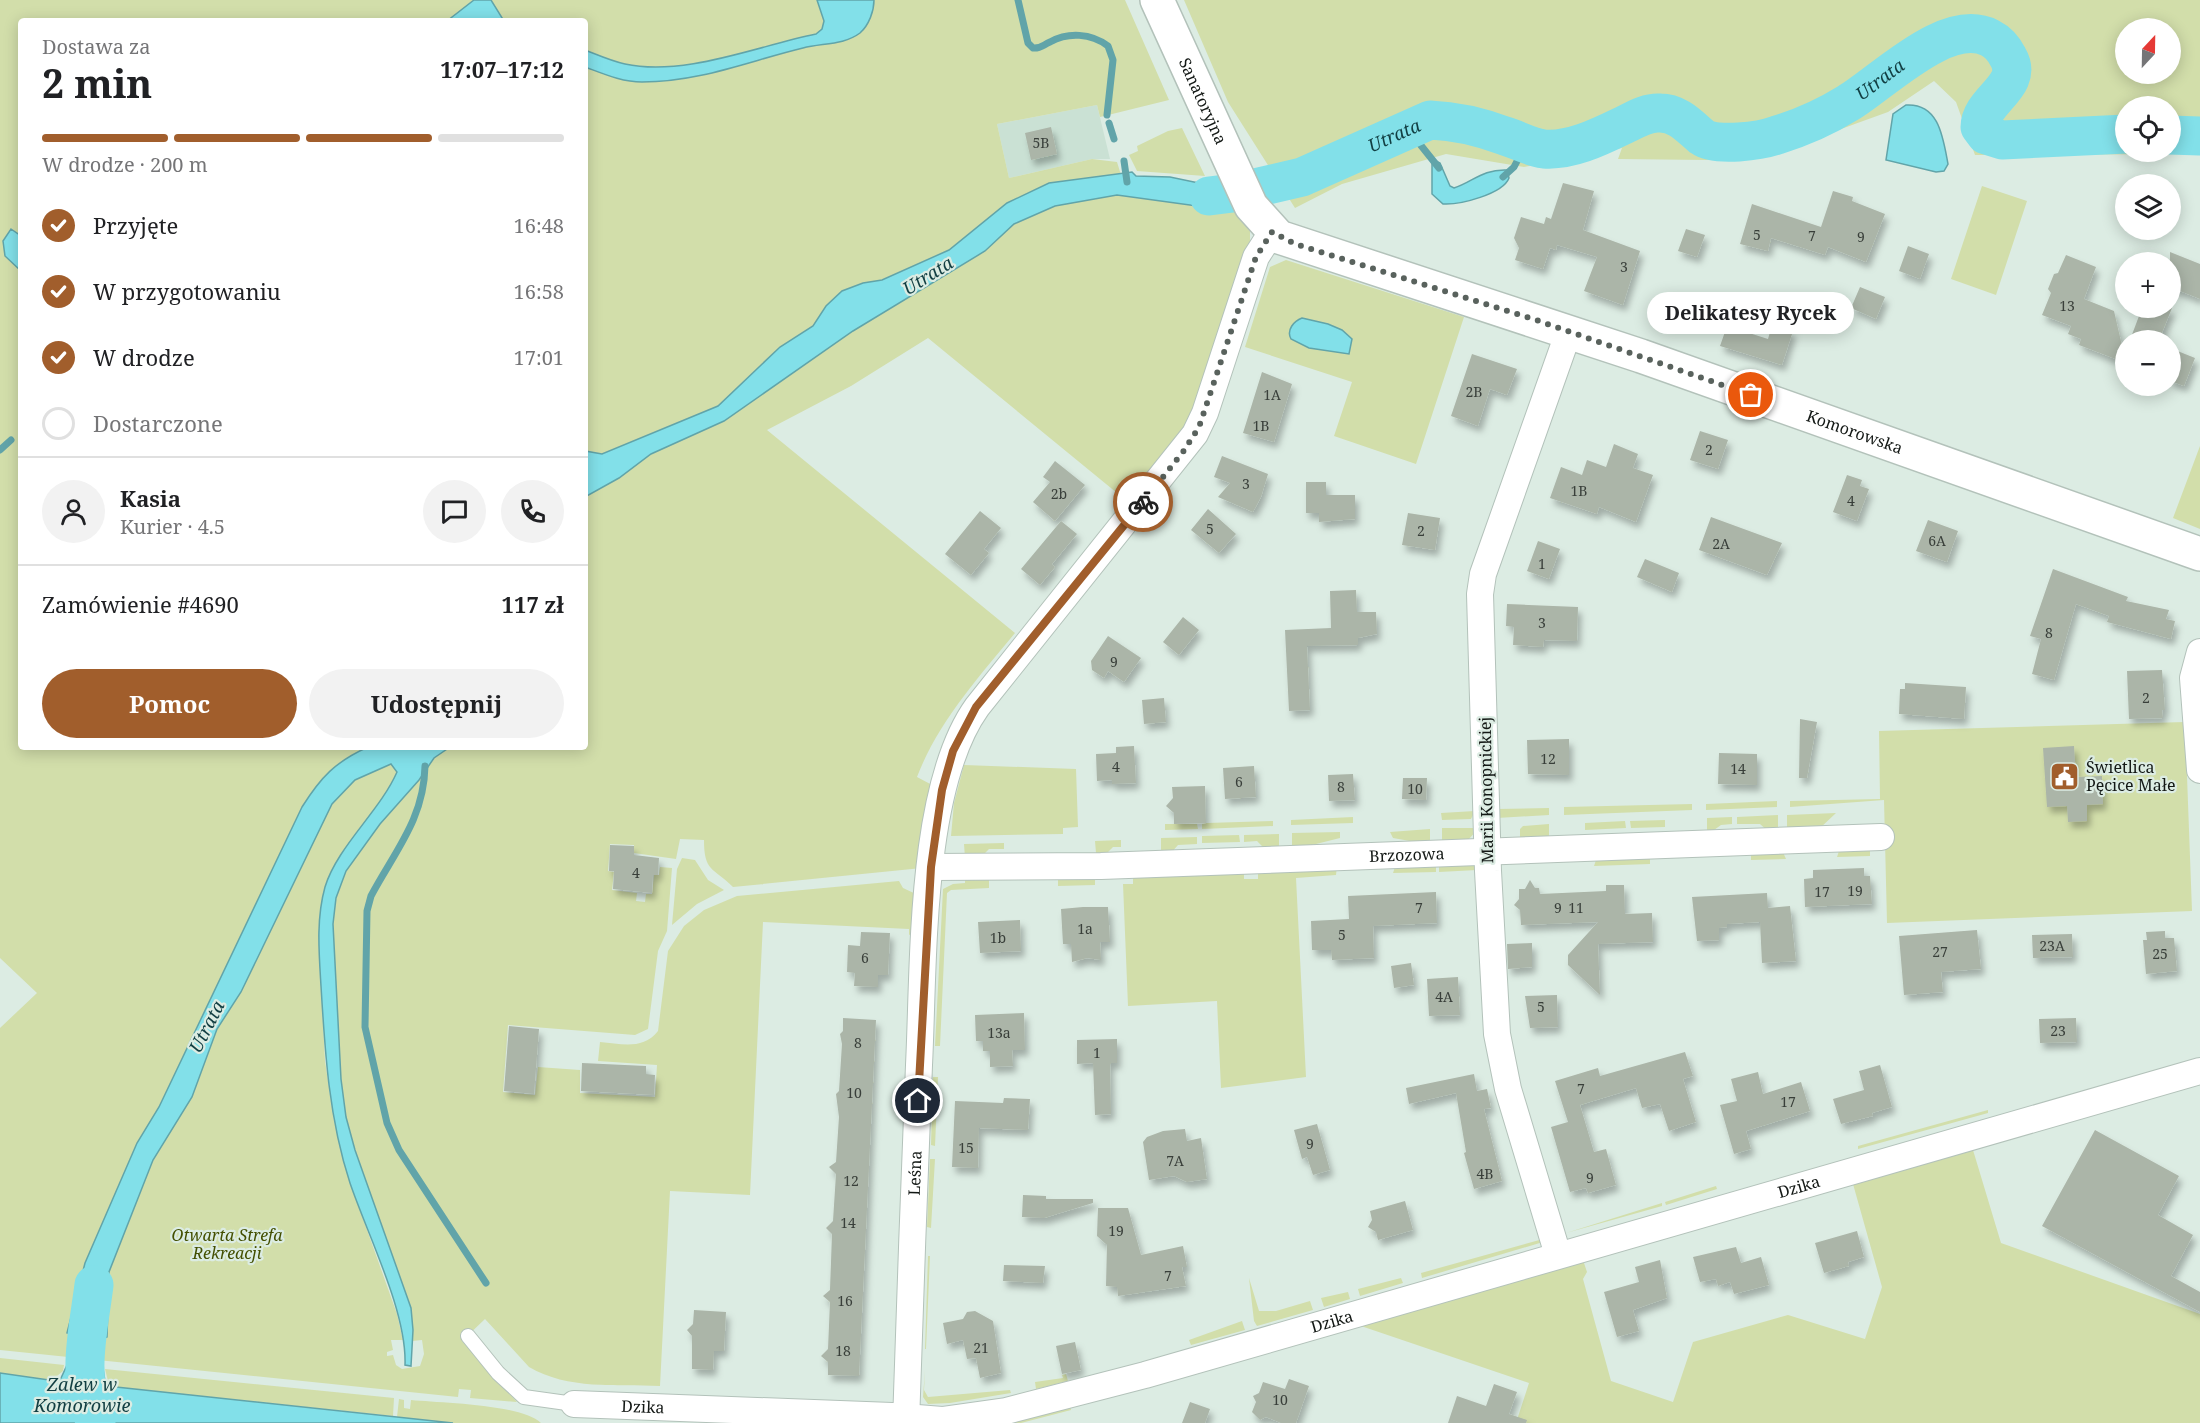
<!DOCTYPE html>
<html lang="pl">
<head>
<meta charset="utf-8">
<style>
	:root { --surface:#fff; --page:#f2f2f2; --text:#202124; --muted:#757577; --line:#e0e0e0; --accent:#a15e2c }
	body { margin:0; font-family:"Noto Serif",serif; background:var(--page); color:var(--text); height:100vh; display:flex; flex-direction:column; font-size:22px; white-space:nowrap }
	* { box-sizing:border-box; margin:0 }
	p { font-size:20px; color:var(--muted) }
	.icon { flex:none; width:33px; height:33px; fill:none; stroke:currentColor; stroke-width:2; stroke-linecap:round; stroke-linejoin:round }
	.map { position:relative; flex:1; overflow:hidden }
	.sheet { position:absolute; left:18px; top:18px; width:570px; height:732px; display:flex; flex-direction:column; background:var(--surface); border-radius:6px; box-shadow:0 3px 15px #0003 }
	.sheet>* { flex:none }
	.needle { width:39px; rotate:22deg }
	.tools { position:absolute; left:2115px; top:18px; display:grid; gap:12px }
	.tools a { display:grid; place-items:center; width:66px; height:66px; border-radius:50%; background:var(--surface); box-shadow:0 3px 15px #0003; font-size:30px }
	.pin { position:absolute; display:grid; place-items:center; width:51px; height:51px; color:#fff; margin:-26px; border:3px solid #fff; border-radius:50%; box-shadow:0 2px 6px #0007 }
	.courier { position:absolute; display:grid; place-items:center; width:60px; height:60px; margin:-30px; border:4px solid #a15e2c; border-radius:50%; background:#fff; color:#222; box-shadow:0 2px 8px #0007 }
	.bubble { position:absolute; height:42px; border-radius:21px; background:var(--surface); box-shadow:0 3px 15px #0003; font-size:20px; font-weight:700; line-height:42px; text-align:center }
	.summary em { font-style:normal; font-weight:700 }
	.summary div { display:flex; flex-direction:column-reverse }
	.summary { display:flex; align-items:center; justify-content:space-between; height:102px; padding:0 24px }
	h1 { font-size:39px; font-weight:700; line-height:45px }
	.bar { display:grid; grid-template-columns:repeat(4,1fr); gap:9px 6px; align-content:center; height:72px; padding:0 24px }
	.bar i { height:8px; border-radius:4px; background:var(--line) }
	.bar .on { background:var(--accent) }
	.bar p { grid-column:span 4 }
	.line { display:flex; align-items:center; gap:15px; padding:0 24px; border-top:2px solid var(--line) }
	.line div { flex:1 }
	.round { display:grid; place-items:center; flex:none; width:63px; height:63px; border-radius:32px; background:var(--page) }
	ol { padding:0 24px; list-style:none }
	li { display:flex; align-items:center; gap:18px; height:66px }
	li p { margin-inline-start:auto }
	li .icon { padding:6px; border-radius:50%; background:var(--accent); color:#fff; stroke-width:4 }
	li:last-child { color:var(--muted) }
	li i { width:33px; height:33px; border:3px solid var(--line); border-radius:50% }
	.button { display:flex; gap:12px; margin-top:auto; padding:12px 24px }
	.button a { flex:1; height:69px; border-radius:36px; background:var(--accent); color:#fff; font-size:24px; font-weight:700; line-height:69px; text-align:center }
	.button a+a { background:var(--page); color:var(--text) }
	.map>svg:first-child { display:block }
	.built { fill:#cae1d4 }
	.green { fill:#d2deaa; fill-rule:evenodd }
	.water { fill:#82e0e9; stroke:#61a4a9; stroke-width:1.5 }
	.lines { fill:none; stroke-linecap:round; stroke-linejoin:round }
	.stream { stroke:#61a4a9; stroke-width:7 }
	.river { stroke:#82e0e9; stroke-width:39 }
	.building { fill:#abb5a8; filter:url(#shadow) }
	.service-casing { stroke:#b3c2ba; stroke-width:16 }
	.minor-casing { stroke:#b3c2ba; stroke-width:28 }
	.tertiary-casing { stroke:#b3c2ba; stroke-width:36 }
	.service { stroke:#fff; stroke-width:14 }
	.minor { stroke:#fff; stroke-width:26 }
	.tertiary { stroke:#fff; stroke-width:33 }
	.done { stroke:#59625d; stroke-width:6; stroke-dasharray:0 10.8 }
	.route { stroke:#a15e2c; stroke-width:8 }
	.labels { text-anchor:middle; stroke-width:4.5; stroke-linejoin:round; paint-order:stroke }
	.number-label { font-size:14px; fill:#393f3a }
	.street-label { font-size:16px; fill:#131815; stroke:#dcece3 }
	.poi-label { font-size:16px; fill:#131815; stroke:#dcece3; text-anchor:start }
	.park-label { font-size:16px; font-style:italic; fill:#434f00; stroke:#dcece3 }
	.water-label { font-size:18px; font-style:italic; fill:#113e42; stroke:#dcece3 }
</style>
</head>
<body>
<div class="map">
<svg width="2200" height="1423" viewBox="0 0 2200 1423">
	<defs>
		<filter id="shadow"><feDropShadow dx="3.5" dy="6" stdDeviation="3" flood-color="#0004"/></filter>
	</defs>
	<rect width="100%" height="100%" fill="#dcece3"/>
	<path class="built" d="M1097 105 1110 159H1092L1009 178 997 124Z"/>
	<path class="green" d="M0 0H1125L1169 100 1100 117 1097 105 997 124 1009 178 1092 159 1117 162 1121 175 1049 183 1007 203 949 250 882 280 863 283 826 306 813 326 780 347 718 406 602 454 585 451V21H21V747H368C334 763 322 776 302 807L159 1107 192 1097 217 1029 241 992 332 804 355 780 391 764 397 771 389 789 330 875 321 905 319 945 325 1061 334 1121 350 1182 397 1314 403 1340H391L393 1350 387 1352V1356L393 1355 396 1365 402 1369 420 1366 424 1354 422 1340 412 1341 413 1330 411 1308 355 1150 346 1117 341 1079 333 924 336 898 346 871 380 824 419 780 434 758 450 747H585V497L619 478 651 454 724 421 853 331 985 251 1014 224 1055 206 1117 195 1219 209 1237 203 1250 227V245L1191 422 1128 502 928 338 851 386 767 430 1015 633C978 678 938 722 917 777L934 786 922 868 733 887C713 867 704 872 704 840L680 839 676 859 634 853V845L610 844 608 871 614 872 612 890 637 893 636 901 645 902 646 894H652L654 875H659L660 867 672 868 667 931 658 951 648 1029 635 1035 508 1025 503 1092 535 1095 538 1067 580 1070V1093L655 1097 657 1065 598 1061 600 1042C622 1044 643 1050 658 1031L668 951 684 926 704 910 737 896 899 881 903 888 918 895 913 933 909 935V929L763 922 750 1195 670 1191 660 1386C616 1384 568 1390 529 1367L485 1319 462 1341 517 1402 470 1398 471 1390 459 1389 458 1397 0 1350V1028L37 993 0 958Z
		M1184 0H2200V154L1975 155 1956 102 1934 81 1888 112 1794 146 1706 160 1618 159 1622 148 1524 167 1446 154 1342 184 1295 208 1228 102ZM2126 28H2170V74H2126ZM2126 106H2170V152H2126Z
		M1182 128 1205 176 1137 171 1129 155 1138 151 1137 146 1168 131Z
		M1982 186 2027 201 1996 295 1951 279Z
		M1286 260 1464 317 1416 464 1334 436 1352 382 1245 347 1270 267Z
		M2200 446V529L2173 518Z
		M2185 722 2192 911 1887 923 1884 800 1790 807V801L1880 799 1879 731Z
		M964 765 1076 769 1078 827 1063 828V834L951 836 954 803Z
		M1777 801V807L1706 810V804Z
		M1692 804V810L1564 815V807Z
		M1549 808V815L1497 818V809Z
		M1475 811 1471 819 1442 820 1441 813Z
		M1836 813 1819 829 1787 828V815Z
		M1778 815V829L1770 833 1760 824H1737V817Z
		M1353 817V823L1291 825V820Z
		M1732 817V824L1721 825 1707 835V818Z
		M1665 820V827L1631 828 1630 821Z
		M1273 821V826L1202 829V824L1207 823Z
		M1625 821 1626 828 1585 830V823Z
		M1165 824H1197L1198 829 1165 830Z
		M1549 824V837L1523 842V837H1520V829L1523 826Z
		M1442 828H1479L1468 840 1446 845 1442 840Z
		M1430 829V840L1427 844 1393 838 1390 832Z
		M1340 832V838L1292 850V833Z
		M1279 834V847L1267 851 1257 841 1244 842V835Z
		M1239 835 1240 842 1202 843V836Z
		M1197 837V844L1178 845 1170 854 1161 851V838Z
		M1121 840V847H1113L1103 857 1096 853 1095 841Z
		M1004 843V849H989L979 859 965 858 964 844Z
		M1840 848 1870 850V856L1837 857Z
		M1782 850 1786 859 1751 860V852Z
		M1597 857 1650 858V864L1594 866Z
		M682 858 695 860 708 880 724 890 697 904 672 925 677 869Z
		M1439 862 1474 863 1477 870 1439 872Z
		M1436 863V872L1393 873 1396 864Z
		M1337 866 1336 875 1296 878 1306 1077 1221 1088 1217 1001 1128 1006 1123 884H1133V877L1244 873V879H1258V872Z
		M989 876V888L951 890 947 893 940 1046H935L943 889 953 884 965 883V877Z
		M1058 876H1091L1095 879V885L1058 886Z
		M933 1077H938L935 1146 931 1145Z
		M1988 1110V1113L1858 1149V1146Z
		M1973 1150 2001 1243 2200 1314V1423H1516L1529 1383 1361 1326 1360 1322 1582 1257 1587 1272 1583 1279 1611 1381 1673 1402 1693 1342 1788 1315 1865 1339 1882 1287 1853 1184Z
		M930 1159H935L931 1228 927 1227Z
		M1716 1186 1717 1189 1666 1205 1665 1202Z
		M1662 1203V1206L1566 1233Z
		M1543 1239V1242L1422 1278 1421 1273Z
		M928 1256H930L926 1349H925Z
		M1249 1278 1259 1311H1276L1310 1301 1313 1310 1257 1326 1254 1321Z
		M1401 1278 1403 1283 1360 1296 1358 1289Z
		M1348 1292 1350 1299 1324 1307 1321 1298Z
		M1242 1321 1245 1330 1191 1345 1189 1340Z
		M0 1358 64 1365 63 1371 57 1376H50L49 1380 0 1373Z
		M105 1369 394 1398 393 1416 116 1387V1384L108 1381Z
		M925 1370 924 1390 928 1397 1010 1390 1011 1393 950 1403 928 1404 923 1397Z
		M1066 1374 1068 1381 1036 1389 1035 1382 1063 1378 1062 1375Z
		M399 1399 404 1400V1408L410 1409 411 1400C441 1403 521 1404 541 1423H453L397 1417Z
		M1070 1406 1071 1410 1021 1423H989Z"/>
	<path class="water" d="M474 0H491L504 21H447Z
		M817 0H874C874 11 869 25 860 33 844 45 823 43 803 48 749 61 700 82 642 82 622 82 604 74 585 67V50C598 55 611 61 625 64 684 77 757 46 816 34L822 29 824 21Z
		M1906 105C1939 103 1943 137 1948 164L1944 171 1936 172 1886 160 1893 114Z
		M1434 160 1440 163 1450 186 1454 188C1473 182 1482 169 1507 170L1509 178C1503 194 1460 205 1443 204L1432 194V163Z
		M1132 172 1136 176 1170 177 1213 186 1228 183 1237 203 1219 209 1117 195 1055 206 1014 224 985 251 853 331 724 421 651 454 619 478 585 497V451L602 454 718 406 780 347 813 326 826 306 842 291 863 283 882 280 949 250 1007 203 1049 183Z
		M11 229 21 236V271L5 256 3 241Z
		M1302 318 1328 324 1342 330 1352 339 1349 354 1309 348 1291 339C1286 330 1294 321 1302 318Z
		M368 747H450L434 758 419 780 380 824 346 871 336 898 333 924 341 1079 346 1117 355 1150 411 1308 413 1330 411 1366 405 1365C407 1312 368 1236 350 1183 329 1119 325 1053 321 986 319 953 316 919 325 887 337 847 380 811 397 772L391 764 355 780 332 804 241 992 217 1029 192 1097 153 1160 109 1272 107 1337 102 1339 67 1333 85 1263 137 1143 159 1107 302 807C321 777 335 762 368 747Z
		M72 1341 103 1345V1362L67 1358Z
		M67 1365 103 1369 105 1381 116 1387 453 1423H0V1373L49 1380 61 1378Z"/>
	<g class="lines">
		<path class="stream" d="M1018 0 1028 43 1033 48C1040 49 1043 45 1050 42 1068 32 1091 33 1108 46L1113 60 1107 115
			M1109 123 1114 139
			M1407 128 1439 168
			M1124 161 1127 182
			M1503 177 1514 167 1526 144
			M0 450 11 440
			M425 766C424 819 395 851 371 896L367 911 365 1027 387 1123 399 1150 486 1283"/>
		<g class="river">
			<path d="M2170 135 2200 136"/>
			<path id="s1" d="M1209 196 1233 193 1302 177 1430 120C1456 121 1481 127 1505 136 1518 140 1530 147 1544 149 1572 151 1601 136 1626 124 1636 119 1648 112 1660 113 1678 113 1689 126 1702 137 1716 147 1761 141 1777 135 1800 128 1827 116 1848 103 1883 82 1947 16 1990 38 1998 42 2004 49 2008 57 2025 86 1980 100 1980 127L1986 135 2002 140 2126 134"/>
			<path d="M94 1285C88 1333 76 1376 96 1423"/>
		</g>
	</g>
	<path class="building" d="M1051 127 1057 154 1031 160 1025 133Z
		M1563 183 1594 191 1583 230 1640 251 1623 305 1584 291 1597 257 1557 245 1556 250 1550 248 1543 269 1515 260 1519 248 1514 238 1521 217 1544 224 1546 217 1551 219Z
		M1833 191 1853 197 1852 201 1885 214 1866 262 1828 247 1825 255 1771 238 1768 251 1740 244 1752 204 1821 227Z
		M1686 229 1705 235 1697 257 1678 251Z
		M1908 246 1929 254 1920 279 1899 271Z
		M2170 252 2200 264V299L2170 287Z
		M2066 255 2096 267 2084 299 2114 311 2126 363 2079 345 2081 339 2068 334 2071 326 2042 315 2051 293 2048 289 2054 274 2058 273Z
		M1860 287 1885 297 1876 319 1851 308Z
		M2142 308H2172L2159 340H2130Z
		M1772 325 1793 331 1782 365 1720 346 1727 326 1768 339Z
		M2170 348 2195 358 2184 386 2170 381Z
		M1472 354 1517 369 1507 395 1490 389 1478 426 1451 416Z
		M1262 372 1292 384 1274 442 1243 433Z
		M1700 431 1728 440 1718 469 1690 460Z
		M1614 444 1638 454 1633 468 1653 475 1636 522 1599 507 1597 514 1550 498 1561 467 1582 475 1587 460 1606 467Z
		M1222 456 1268 474 1261 497 1253 512 1218 497 1230 483 1214 477Z
		M1055 461 1085 485 1055 521 1033 502 1050 482 1043 477Z
		M1847 475 1862 480 1860 486 1869 489 1857 521 1833 512Z
		M1306 482H1326V495H1355V519L1319 522V513H1306Z
		M1208 509 1236 534 1219 553 1191 530Z
		M980 511 1001 528 984 549 989 553 971 575 945 554Z
		M1408 513 1440 518 1435 550 1402 545Z
		M1711 517 1782 543 1767 575 1699 550Z
		M1928 520 1958 531 1947 562 1916 551Z
		M1061 521 1077 534 1052 564 1055 567 1040 585 1021 569Z
		M1538 541 1560 549 1549 579 1527 571Z
		M1645 559 1679 573 1672 592 1637 577Z
		M2053 569 2128 597 2126 601 2169 610 2166 619 2175 621 2171 639 2107 622 2109 616 2076 604 2054 680 2032 674 2041 639 2030 636Z
		M1356 590 1357 612H1376L1377 634 1358 638V645L1307 646 1310 710 1289 711 1285 630 1331 628 1330 591Z
		M1507 604 1578 607 1577 641 1544 640 1543 647 1513 645 1514 627 1506 626Z
		M1183 617 1199 630 1179 655 1163 642Z
		M1108 636 1141 658 1124 682 1108 671 1104 678 1092 670 1091 661Z
		M2162 670 2165 710H2162L2163 718 2129 719 2127 671Z
		M1905 683 1966 687 1964 719 1899 714 1900 689H1905Z
		M1164 698 1166 722 1144 724 1142 700Z
		M1800 719 1817 722 1807 778H1799Z
		M1569 739V775L1528 774 1527 740Z
		M1134 746 1136 783 1112 784V780L1097 781 1096 754 1116 753V747Z
		M2074 746 2076 777 2102 776 2103 804 2087 805V821L2068 822 2067 806 2047 807 2043 748Z
		M1719 753 1757 754V785L1718 784Z
		M1254 766 1256 797 1225 799 1223 768Z
		M1353 774 1355 800 1329 801 1328 775Z
		M1403 778H1427L1426 800 1402 799Z
		M1205 786 1206 823 1174 824V813L1166 806 1173 798 1172 787Z
		M610 845 634 846V855L659 858 658 875H653L652 893 613 889 614 871H609Z
		M1864 868V876H1870L1872 904 1805 907 1804 879 1813 878V870Z
		M1530 880 1535 888H1539L1540 894 1606 891V885H1624L1625 914 1652 913 1653 942 1598 944 1600 995 1568 965V955L1598 922 1521 925 1520 910 1514 905 1519 899V889H1525Z
		M1436 892 1437 923 1373 926 1374 958 1332 960 1331 950H1312L1311 921 1349 919 1348 896Z
		M1767 893 1768 908 1790 906 1796 961 1762 963 1760 922 1727 924V927L1719 928V940L1697 941 1692 897Z
		M1083 907H1108L1110 942H1100L1101 960 1087 958 1072 962 1071 944H1063L1061 909Z
		M1020 920 1021 951 980 953 978 922Z
		M1977 930 1981 969 1941 972 1943 992 1904 995 1899 936Z
		M2165 931V938H2174L2177 971 2146 974 2143 940H2147L2146 932Z
		M861 932 890 933 888 975H878V987L854 986 855 973 847 972 848 945 860 946Z
		M2072 934 2073 957 2033 958 2032 935Z
		M1532 943V967L1508 969 1507 944Z
		M1411 963 1414 985 1394 988 1391 966Z
		M1458 977 1460 1015 1429 1016 1427 979Z
		M1557 995 1558 1027 1530 1028 1525 996Z
		M1024 1013 1025 1050H1012L1013 1066 990 1067V1051H983V1041H976L975 1015Z
		M843 1018 876 1020 859 1376 828 1375V1362L821 1356 828 1349 830 1302 823 1296 830 1290 832 1234 826 1228 833 1221 836 1174 829 1167 836 1162 839 1117 836 1094 839 1091 842 1044 840 1034 843 1031Z
		M2076 1018 2077 1042 2040 1043 2039 1019Z
		M509 1026 539 1029 534 1094 504 1091Z
		M1117 1039V1063H1110L1111 1114 1095 1115 1093 1063 1077 1064V1040Z
		M1685 1052 1693 1076 1683 1079 1696 1122 1669 1131 1660 1104 1642 1108 1636 1088 1580 1105 1594 1152 1606 1149 1616 1185 1588 1193 1586 1188 1570 1192 1551 1127 1568 1122 1555 1081 1598 1068 1600 1076Z
		M582 1063 646 1066V1074L655 1075 654 1095 581 1091Z
		M1880 1065 1892 1107 1872 1113 1873 1116 1841 1124 1833 1099 1864 1090 1859 1071Z
		M1758 1072 1763 1094 1801 1082 1810 1111 1746 1131 1751 1149 1734 1154 1720 1105 1737 1101 1731 1079Z
		M1474 1074 1477 1091 1487 1089 1491 1108 1484 1109 1502 1181 1474 1189 1464 1153 1466 1152 1456 1093 1409 1104 1406 1088Z
		M1004 1098 1030 1099 1028 1130 979 1128 978 1168 952 1167 955 1101 1003 1103Z
		M1317 1124 1330 1170 1313 1175 1307 1157 1302 1159 1294 1130Z
		M1185 1129 1187 1141 1201 1138 1207 1179 1187 1182 1174 1176 1149 1180 1143 1142 1147 1137 1163 1131Z
		M2095 1130 2179 1176 2158 1215 2193 1235 2171 1276 2200 1292V1312L2042 1226Z
		M1023 1195 1046 1196V1199H1093V1203L1044 1218 1022 1217Z
		M1405 1201 1413 1230 1378 1240 1376 1232 1368 1227 1372 1220 1370 1211Z
		M1098 1208H1128L1141 1255 1183 1246 1187 1267H1182L1186 1286 1118 1296 1117 1287 1106 1286 1107 1245 1097 1236Z
		M1857 1231 1864 1257 1848 1262 1849 1266 1824 1273 1815 1243Z
		M1736 1247 1741 1263 1761 1257 1769 1285 1734 1294 1730 1282 1718 1286 1716 1279 1700 1282 1693 1257Z
		M1660 1260 1667 1298 1633 1310 1639 1331 1617 1337 1604 1292 1639 1282 1635 1267Z
		M1004 1265 1045 1266 1043 1283 1003 1281Z
		M694 1310 726 1312 724 1351H714L713 1370 692 1369V1336L687 1330 693 1324Z
		M975 1311 993 1321 1001 1373 980 1378 976 1358 967 1359 963 1340 947 1344 943 1323 963 1319 967 1312Z
		M1075 1342 1081 1370 1062 1374 1056 1346Z
		M1289 1379 1309 1386 1296 1423H1281L1266 1417 1260 1420 1252 1412 1256 1402 1253 1396 1259 1393 1263 1382 1285 1389Z
		M1494 1384 1517 1392 1509 1414 1527 1420 1526 1423H1448L1457 1396 1486 1406Z
		M1190 1402 1210 1409 1205 1423H1182Z"/>
	<g class="lines">
		<defs>
			<path id="service" d="M468 1336 498 1373 524 1397 574 1404"/>
			<g id="minor">
				<path d="M2200 652 2193 678 2200 770"/>
				<path id="s2" d="M931 867 1101 866 1881 837"/>
				<path d="M1558 1255 1508 1089 1497 1034 1488 871 1480 594 1483 574 1569 331"/>
				<path id="s3" d="M574 1404 892 1416 942 1420 1006 1411 1145 1375 2200 1071"/>
				<path id="s4" d="M906 1423C910 1304 914 1184 919 1065 924 966 919 788 977 707L1195 434 1205 413 1256 257 1272 232"/>
			</g>
			<g id="tertiary">
				<path id="s5" d="M1157 0 1251 206 1279 237 1641 356 2200 554"/>
			</g>
		</defs>
		<use href="#service" class="service-casing"/>
		<use href="#minor" class="minor-casing"/>
		<use href="#tertiary" class="tertiary-casing"/>
		<use href="#service" class="service"/>
		<use href="#minor" class="minor"/>
		<use href="#tertiary" class="tertiary"/>
	</g>
	<g class="lines">
		<path class="done" d="M1143 502 1183 452 1199 427 1256 257 1272 232 1295 244 1536 320 1751 395"/>
		<path class="route" d="M918 1101 931 867 942 790 953 751 976 707 1143 502"/>
	</g>
	<defs>
		<symbol id="civic-square" viewBox="-11 -11 22 22"><rect x="-9" y="-9" width="18" height="18" rx="4" fill="#a15e2c" stroke="#dcece3"/><path d="M-.6-6.5H3V-4.5H.6V-3L4-1V1h2V6H-6V1h2V-1L-.6-3ZM-1.2 2.5V6h2.4V2.5Z" fill="#fff"/></symbol>
	</defs>
	<g fill-rule="evenodd">
		<use href="#civic-square" x="2048" y="760" width="33" height="33"/>
	</g>
	<g class="labels">
		<g class="number-label">
			<text x="1041" y="148">5B</text>
			<text x="1757" y="240">5</text>
			<text x="1812" y="241">7</text>
			<text x="1861" y="242">9</text>
			<text x="1624" y="272">3</text>
			<text x="2067" y="311">13</text>
			<text x="1474" y="397">2B</text>
			<text x="1272" y="400">1A</text>
			<text x="1261" y="431">1B</text>
			<text x="1709" y="455">2</text>
			<text x="1246" y="489">3</text>
			<text x="1579" y="496">1B</text>
			<text x="1059" y="499">2b</text>
			<text x="1851" y="506">4</text>
			<text x="1210" y="534">5</text>
			<text x="1421" y="536">2</text>
			<text x="1937" y="546">6A</text>
			<text x="1721" y="549">2A</text>
			<text x="1542" y="569">1</text>
			<text x="1542" y="628">3</text>
			<text x="2049" y="638">8</text>
			<text x="1114" y="667">9</text>
			<text x="2146" y="703">2</text>
			<text x="1548" y="764">12</text>
			<text x="1116" y="772">4</text>
			<text x="1738" y="774">14</text>
			<text x="1239" y="787">6</text>
			<text x="1341" y="792">8</text>
			<text x="1415" y="794">10</text>
			<text x="636" y="878">4</text>
			<text x="1855" y="896">19</text>
			<text x="1822" y="897">17</text>
			<text x="1419" y="913">7</text>
			<text x="1558" y="913">9</text>
			<text x="1576" y="913">11</text>
			<text x="1085" y="934">1a</text>
			<text x="1342" y="940">5</text>
			<text x="998" y="943">1b</text>
			<text x="2052" y="951">23A</text>
			<text x="1940" y="957">27</text>
			<text x="2160" y="959">25</text>
			<text x="865" y="963">6</text>
			<text x="1444" y="1002">4A</text>
			<text x="1541" y="1012">5</text>
			<text x="2058" y="1036">23</text>
			<text x="999" y="1038">13a</text>
			<text x="858" y="1048">8</text>
			<text x="1097" y="1058">1</text>
			<text x="1581" y="1094">7</text>
			<text x="854" y="1098">10</text>
			<text x="1788" y="1107">17</text>
			<text x="1310" y="1149">9</text>
			<text x="966" y="1153">15</text>
			<text x="1175" y="1166">7A</text>
			<text x="1485" y="1179">4B</text>
			<text x="1590" y="1183">9</text>
			<text x="851" y="1186">12</text>
			<text x="848" y="1228">14</text>
			<text x="1116" y="1236">19</text>
			<text x="1168" y="1281">7</text>
			<text x="845" y="1306">16</text>
			<text x="981" y="1353">21</text>
			<text x="843" y="1356">18</text>
			<text x="1280" y="1405">10</text>
		</g>
		<g class="street-label">
			<text dy="6" stroke="none"><textPath href="#s5" startOffset="111">Sanatoryjna</textPath></text>
			<text dy="6" stroke="none"><textPath href="#s5" startOffset="876">Komorowska</textPath></text>
			<text transform="translate(1486 790) rotate(-91)" y="6">Marii Konopnickiej</text>
			<text dy="6" stroke="none"><textPath href="#s2" startOffset="476">Brzozowa</textPath></text>
			<text dy="6" stroke="none"><textPath href="#s4" startOffset="250">Leśna</textPath></text>
			<text dy="6" stroke="none"><textPath href="#s3" startOffset="1257">Dzika</textPath></text>
			<text dy="6" stroke="none"><textPath href="#s3" startOffset="771">Dzika</textPath></text>
			<text dy="6" stroke="none"><textPath href="#s3" startOffset="69">Dzika</textPath></text>
		</g>
		<g class="poi-label">
			<text x="2086" y="773">Świetlica<tspan x="2086" dy="18">Pęcice Małe</tspan></text>
		</g>
		<g class="park-label">
			<text x="227" y="1241">Otwarta Strefa<tspan x="227" dy="18">Rekreacji</tspan></text>
		</g>
		<g class="water-label">
			<text dy="6" stroke="none"><textPath href="#s1" startOffset="720">Utrata</textPath></text>
			<text dy="6" stroke="none"><textPath href="#s1" startOffset="196">Utrata</textPath></text>
			<text transform="translate(928 276) rotate(-32)" y="6">Utrata</text>
			<text transform="translate(207 1027) rotate(-63)" y="6">Utrata</text>
			<text x="82" y="1391">Zalew w<tspan x="82" dy="21">Komorowie</tspan></text>
		</g>
	</g>
</svg>
<div class="tools">
<a><svg class="needle" viewBox="-14 -14 28 28"><path d="M0-13l5 13h-10z" fill="#e53935"/><path d="M0 13l5-13h-10z" fill="#757577"/></svg></a>
<a><svg class="icon" aria-label="locate" viewBox="0 0 24 24"><circle cx="12" cy="12" r="6"/><path d="M12 2v4M12 18v4M2 12h4M18 12h4"/></svg></a>
<a><svg class="icon" aria-label="layers" viewBox="0 0 24 24"><path d="M12 4l9 5-9 5-9-5zM3 14l9 5 9-5"/></svg></a>
<a>+</a>
<a>−</a>
</div>
<div class="pin" style="left:1751px;top:395px;background:#ea580c"><svg class="icon" aria-label="bag" viewBox="0 0 24 24"><path d="M5 8h14l-1 12H6zM9 8a3 3 0 0 1 6 0"/></svg></div>
<div class="pin" style="left:918px;top:1101px;background:#1f2937"><svg class="icon" aria-label="home" viewBox="0 0 24 24"><path d="M3 11l9-7 9 7M6 9v11h12V9"/></svg></div>
<div class="courier" style="left:1143px;top:502px"><svg class="icon" aria-label="bike" viewBox="0 0 24 24"><circle cx="6" cy="16" r="4"/><circle cx="18" cy="16" r="4"/><path d="M6 16l4-8h5l3 8M10 8l3 8H6M13 5h3"/></svg></div>
<div class="bubble" style="left:1647px;top:292px;width:207px">Delikatesy Rycek</div>
<section class="sheet">
<div class="summary"><div><h1>2 min</h1><p>Dostawa za</p></div><em>17:07–17:12</em></div>
<div class="bar"><i class="on"></i><i class="on"></i><i class="on"></i><i></i><p>W drodze · 200 m</p></div>
<ol>
<li><svg class="icon" aria-label="check" viewBox="0 0 24 24"><path d="M5 12l5 5 9-10"/></svg>Przyjęte<p>16:48</p></li>
<li><svg class="icon" aria-label="check" viewBox="0 0 24 24"><path d="M5 12l5 5 9-10"/></svg>W przygotowaniu<p>16:58</p></li>
<li><svg class="icon" aria-label="check" viewBox="0 0 24 24"><path d="M5 12l5 5 9-10"/></svg>W drodze<p>17:01</p></li>
<li><i></i>Dostarczone</li>
</ol>
<div class="line" style="height:108px"><a class="round"><svg class="icon" aria-label="person" viewBox="0 0 24 24"><circle cx="12" cy="8" r="4"/><path d="M4 21q1-7 8-7t8 7"/></svg></a><div><b>Kasia</b><p>Kurier · 4.5</p></div><a class="round"><svg class="icon" aria-label="chat" viewBox="0 0 24 24"><path d="M4 5h16v11H9l-5 4z"/></svg></a><a class="round"><svg class="icon" aria-label="phone" viewBox="0 0 24 24"><path d="M5 4h4l2 5-3 2q2 4 5 5l2-3 5 2v4C11 20 4 13 5 4z"/></svg></a></div>
<div class="line" style="height:78px"><div>Zamówienie #4690</div><b>117 zł</b></div>
<div class="button"><a>Pomoc</a><a>Udostępnij</a></div>
</section>
</div>
</body>
</html>
